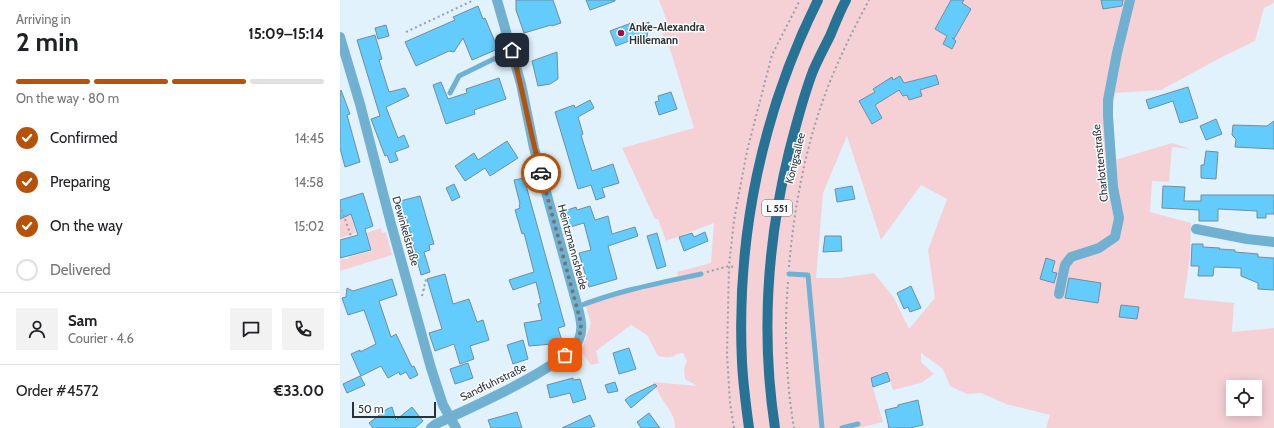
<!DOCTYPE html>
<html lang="en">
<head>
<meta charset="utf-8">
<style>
	:root { --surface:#fff; --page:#f2f2f2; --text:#202124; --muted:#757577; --line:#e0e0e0; --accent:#b45309 }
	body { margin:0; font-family:Cabin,sans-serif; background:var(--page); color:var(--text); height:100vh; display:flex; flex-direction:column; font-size:15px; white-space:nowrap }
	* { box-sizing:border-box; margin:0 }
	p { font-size:13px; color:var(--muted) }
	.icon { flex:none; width:22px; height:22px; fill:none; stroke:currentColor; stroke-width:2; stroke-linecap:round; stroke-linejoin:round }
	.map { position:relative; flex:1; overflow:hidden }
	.details { display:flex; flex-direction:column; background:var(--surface); width:340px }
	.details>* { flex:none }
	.tools { position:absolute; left:886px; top:380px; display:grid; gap:8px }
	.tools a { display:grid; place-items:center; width:36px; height:36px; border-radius:0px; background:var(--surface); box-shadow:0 2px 10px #0003; font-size:20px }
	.scale { position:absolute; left:12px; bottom:10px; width:84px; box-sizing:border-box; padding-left:4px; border:2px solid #283339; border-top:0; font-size:11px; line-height:14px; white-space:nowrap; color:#283339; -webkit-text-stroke:3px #fcfcfc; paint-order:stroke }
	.pin { position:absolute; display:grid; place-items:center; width:34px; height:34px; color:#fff; margin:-17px; border-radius:8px; box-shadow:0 2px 6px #0006 }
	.courier { position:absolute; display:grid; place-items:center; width:40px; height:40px; margin:-20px; border:3px solid #b45309; border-radius:50%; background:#fff; color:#222; box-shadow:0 1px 5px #0007 }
	.overview em { font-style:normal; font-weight:700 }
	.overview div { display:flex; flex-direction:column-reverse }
	.overview { display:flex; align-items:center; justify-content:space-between; height:68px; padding:0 16px }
	h1 { font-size:26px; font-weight:700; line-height:30px }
	.bar { display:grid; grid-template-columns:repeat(4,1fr); gap:6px 4px; align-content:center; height:48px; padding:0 16px }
	.bar i { height:5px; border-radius:3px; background:var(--line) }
	.bar .on { background:var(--accent) }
	.bar p { grid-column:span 4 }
	.line { display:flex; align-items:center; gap:10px; padding:0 16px; border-top:1px solid var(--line) }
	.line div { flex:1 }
	.round { display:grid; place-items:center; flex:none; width:42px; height:42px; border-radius:0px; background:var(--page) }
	ol { padding:0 16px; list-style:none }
	li { display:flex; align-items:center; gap:12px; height:44px }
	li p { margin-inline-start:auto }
	li .icon { padding:4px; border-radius:50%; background:var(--accent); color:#fff; stroke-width:4 }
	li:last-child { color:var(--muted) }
	li i { width:22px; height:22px; border:2px solid var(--line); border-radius:50% }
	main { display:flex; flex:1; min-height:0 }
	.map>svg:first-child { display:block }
	.green { fill:#f5d1d6; fill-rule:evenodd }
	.building { fill:#64cbfd; stroke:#728d9c }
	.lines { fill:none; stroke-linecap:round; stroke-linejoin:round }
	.path { stroke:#93a1a9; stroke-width:2; stroke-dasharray:2 3; stroke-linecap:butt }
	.lane { stroke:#70b0d0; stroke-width:5 }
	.street { stroke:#70b0d0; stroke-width:10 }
	.primary { stroke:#267396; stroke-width:10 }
	.done { stroke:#69767d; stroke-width:4; stroke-dasharray:0 7.2 }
	.route { stroke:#b45309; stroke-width:5 }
	.poi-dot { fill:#a30b46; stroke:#fcfcfc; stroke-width:1.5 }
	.labels { text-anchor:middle; stroke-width:3; stroke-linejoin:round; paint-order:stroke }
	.shield { fill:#fcfcfc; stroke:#686f74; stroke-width:1 }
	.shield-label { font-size:10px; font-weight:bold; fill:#283339 }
	.poi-label { font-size:11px; font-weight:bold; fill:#283339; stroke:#fcfcfc; text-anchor:start }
	.street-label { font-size:11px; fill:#283339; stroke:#fcfcfc }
</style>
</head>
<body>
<main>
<section class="details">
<div class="overview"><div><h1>2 min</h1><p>Arriving in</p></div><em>15:09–15:14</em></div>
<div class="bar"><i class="on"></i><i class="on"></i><i class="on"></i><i></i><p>On the way · 80 m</p></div>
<ol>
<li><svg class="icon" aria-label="check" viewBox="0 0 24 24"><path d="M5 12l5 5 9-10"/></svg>Confirmed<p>14:45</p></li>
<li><svg class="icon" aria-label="check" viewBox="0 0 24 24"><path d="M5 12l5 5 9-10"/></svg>Preparing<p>14:58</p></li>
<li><svg class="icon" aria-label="check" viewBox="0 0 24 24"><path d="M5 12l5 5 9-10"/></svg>On the way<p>15:02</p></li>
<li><i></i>Delivered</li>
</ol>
<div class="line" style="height:72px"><a class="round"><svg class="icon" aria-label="person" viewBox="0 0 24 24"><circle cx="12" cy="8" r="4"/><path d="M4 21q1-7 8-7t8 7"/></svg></a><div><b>Sam</b><p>Courier · 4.6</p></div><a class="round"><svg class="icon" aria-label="chat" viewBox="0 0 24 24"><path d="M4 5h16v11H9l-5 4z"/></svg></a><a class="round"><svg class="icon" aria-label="phone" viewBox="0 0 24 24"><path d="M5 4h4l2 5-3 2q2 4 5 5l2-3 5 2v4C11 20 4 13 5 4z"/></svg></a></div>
<div class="line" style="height:52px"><div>Order #4572</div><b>€33.00</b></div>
</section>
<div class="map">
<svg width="934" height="428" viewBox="0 0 934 428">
	<rect width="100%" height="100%" fill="#e1f2fc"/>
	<path class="green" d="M319 0H934V3L924 8 915 41 882 57 821 90 775 93 772 116 775 160 832 143 851 149 832 147 829 182 812 181 810 212 851 223 850 257 844 298 894 303 892 332 934 328V428H706L710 415 666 404 641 393 627 394 610 386 603 369 581 353V362L594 374 581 383 553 390 547 371 530 378 543 422 519 428H335C336 417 328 408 322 399 319 394 316 388 313 382L357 386 345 379 344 369 347 361 343 353 337 354C331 359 325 357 318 356L307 335 291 325 256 351 259 363 251 365 241 351 251 323 244 301 338 276 337 272 371 263 374 223 326 241 318 219H315L282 148 354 128 330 49 318 25 327 21ZM507 136 541 240 581 185 607 199 588 250 595 298 569 329 554 298 534 273 500 278H476L483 193ZM893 387H915V409H893Z
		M9 210 16 233 0 238V217Z
		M41 228 42 233 46 232 52 255 0 271V259H9L8 257 32 251 27 233Z"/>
	<path class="building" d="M176 0H213L221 23 212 26 211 25 184 33 176 10Z
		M246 0H275V1L250 10Z
		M611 0H624L622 3 631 9 614 39 612 38 616 41 612 49 603 44 607 36 595 29Z
		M761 0H783L782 6 763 9Z
		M138 6 143 19 145 18 158 49 132 60 123 38 114 52 109 51 76 66 65 42 115 20 113 17Z
		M294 22 296 27 309 22 307 37 302 36 276 46 270 31Z
		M46 25 49 36 38 39 35 28Z
		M35 35 42 59 39 60 49 92 65 88 69 96 46 107 58 138 64 135 69 147 55 152 58 160 50 163 47 155 45 156 31 119 40 116 17 40Z
		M217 52 218 79 210 84 198 86 192 61Z
		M596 75 599 84 580 90 582 96 569 100 567 95 563 96 559 90 535 105 542 118 532 124 519 101 535 92 533 89 552 77 553 80 560 76 564 83Z
		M159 78 166 99 134 110 135 114 106 124 93 85 101 82 108 99 127 93 126 89Z
		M848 87 858 118 840 123 833 101 809 109 806 100Z
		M1 90 10 114 7 115 20 162 5 167 0 148V91Z
		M331 92 337 109 319 115 315 102 319 101 318 96Z
		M250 100 254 108 238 117 243 134 241 135 252 171 273 164 279 183 262 188 265 197 256 200 251 185 238 189 215 112 234 105 235 108Z
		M876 119 882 134 866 140 860 126Z
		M934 121V149L895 147 896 139 892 135 893 125 927 126Z
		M167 141 178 158 150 176 145 168 125 181 115 166 134 153 138 160Z
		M866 151 878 152 876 179 861 178V165H864Z
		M184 178 225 326 218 328 222 341 212 344 189 346 184 323 202 320 198 304 201 303 196 282 173 290 169 280 194 272 184 233 182 234 175 210 180 208 179 205 180 204 174 180Z
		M114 184 120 197 112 201 106 188Z
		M512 186 515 199 497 202 495 189Z
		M823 186 845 187 844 201H861V195H934V214H926V218H917V211L878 209V221H859V210L822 208Z
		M23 193 33 226 25 229 31 250 0 258V240L18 235 11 214 0 219V200Z
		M80 196 94 244 89 245 90 250 84 252 90 272 81 275 66 217 61 218 56 202Z
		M250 206 255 220 268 216 272 234 295 227 298 236 268 246 277 279 249 287 239 253 251 250 244 223 227 228 222 212 236 207 237 210Z
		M365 232 368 241 344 251 339 237 352 233 354 237Z
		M317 233 326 266 317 269 307 236Z
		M485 236H501L502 251 483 252Z
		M852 244H863V247L880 248 879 249 895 250V252L918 254V257L934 258V290L918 289V283L901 276V268L874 267 873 276H858L859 266H851Z
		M706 258 715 261 712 272 717 273 714 283 700 279Z
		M105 274 113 304 129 299 137 322 143 320 149 340 130 346 134 359 120 364 114 344 95 351 89 333 102 329 87 279Z
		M729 278 761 283 758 303 725 298Z
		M52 279 57 295 39 301 51 337 56 334 72 367 74 366 78 375 70 379 66 372 60 375 59 372 48 378 41 366 21 376 11 354 20 350V352L36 344 24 310 8 315 2 298 6 297 7 288 13 291Z
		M571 286 581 308 570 312 568 307 564 309 557 293Z
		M781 305 799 307 797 319 779 317Z
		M183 340 188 359 173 364 167 345Z
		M289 348 296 369 279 374 273 353Z
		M128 363 133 378 115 384 110 369Z
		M547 372 550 381 533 387 531 378Z
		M20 376 25 385 7 393 3 384Z
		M233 378V380L240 379 246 399 233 403 230 393 210 398 207 385Z
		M275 382 278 391 268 393 265 385Z
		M315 384 317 386 291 408 285 400 290 396Z
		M578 400 583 425 570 428H549L545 410 558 407V405Z
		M52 407 56 420 72 407 83 421 75 428H33L29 423 47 409Z
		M177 412 182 428H151L148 420Z
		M309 413 320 428H301L297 422Z
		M250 415 255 426 250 428H222Z"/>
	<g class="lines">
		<path class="path" d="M66 32 134 0
			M0 205 11 236
			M449 267C454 208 465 148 486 92 498 60 513 30 529 0
			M367 272 389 266 394 267
			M448 282C444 330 446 380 454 428
			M83 290 87 288
			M82 296 86 279
			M394 428 390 403 387 354 389 266 394 220 407 151 432 55 460 0"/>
		<path class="lane" d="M110 93 119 76 172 50
			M449 274 468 275 482 428
			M237 307C277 291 319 283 361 274
			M502 428 518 424"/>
		<path class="street" d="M0 37 20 104 51 224 91 368 103 405 116 428
			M856 229 907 239 934 242
			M719 294 725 265 731 257 759 248 775 237 779 218 773 187 768 116V100L777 53 790 0
			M91 428 96 424C125 410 228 366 239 339 243 330 241 321 239 312L194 148 181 84 157 0"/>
		<path class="primary" d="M409 428C406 406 403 384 402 362 396 237 422 112 478 0
			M435 428C421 336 427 243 449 152 456 125 463 97 473 71 478 59 484 48 490 36 495 24 500 11 506 0"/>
	</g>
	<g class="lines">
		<path class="done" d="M201 173 241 323C241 338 236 346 225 355"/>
		<path class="route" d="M172 50C183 91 190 132 201 173"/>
	</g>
	<circle class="poi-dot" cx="281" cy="33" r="4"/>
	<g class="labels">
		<rect class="shield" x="422" y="200" width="30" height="16" rx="3"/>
		<g class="shield-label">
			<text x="437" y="212">L 551</text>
		</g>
		<g class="poi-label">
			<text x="289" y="31">Anke-Alexandra<tspan x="289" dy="13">Hillemann</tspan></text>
		</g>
		<g class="street-label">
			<text transform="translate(455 158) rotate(-76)" y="4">Königsallee</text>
			<text transform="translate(760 163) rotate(-96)" y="4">Charlottenstraße</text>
			<text transform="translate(66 231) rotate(74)" y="4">Dewinkelstraße</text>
			<text transform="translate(233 247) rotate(75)" y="4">Heintzmannsheide</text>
			<text transform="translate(153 382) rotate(-26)" y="4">Sandfuhrstraße</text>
		</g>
	</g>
</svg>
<div class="tools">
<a><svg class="icon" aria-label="locate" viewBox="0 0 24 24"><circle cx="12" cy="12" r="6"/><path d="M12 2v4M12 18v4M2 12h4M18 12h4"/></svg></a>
</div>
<div class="scale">50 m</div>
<div class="pin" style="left:225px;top:355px;background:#ea580c"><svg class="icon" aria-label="bag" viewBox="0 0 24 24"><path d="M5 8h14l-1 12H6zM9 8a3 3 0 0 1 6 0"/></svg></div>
<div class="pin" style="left:172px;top:50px;background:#1f2937"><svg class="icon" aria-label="home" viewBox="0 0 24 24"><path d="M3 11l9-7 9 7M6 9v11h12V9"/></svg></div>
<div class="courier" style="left:201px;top:173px"><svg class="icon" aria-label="car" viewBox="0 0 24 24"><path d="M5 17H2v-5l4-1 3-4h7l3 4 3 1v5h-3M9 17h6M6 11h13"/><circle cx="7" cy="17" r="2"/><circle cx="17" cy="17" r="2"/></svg></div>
</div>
</main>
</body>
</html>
